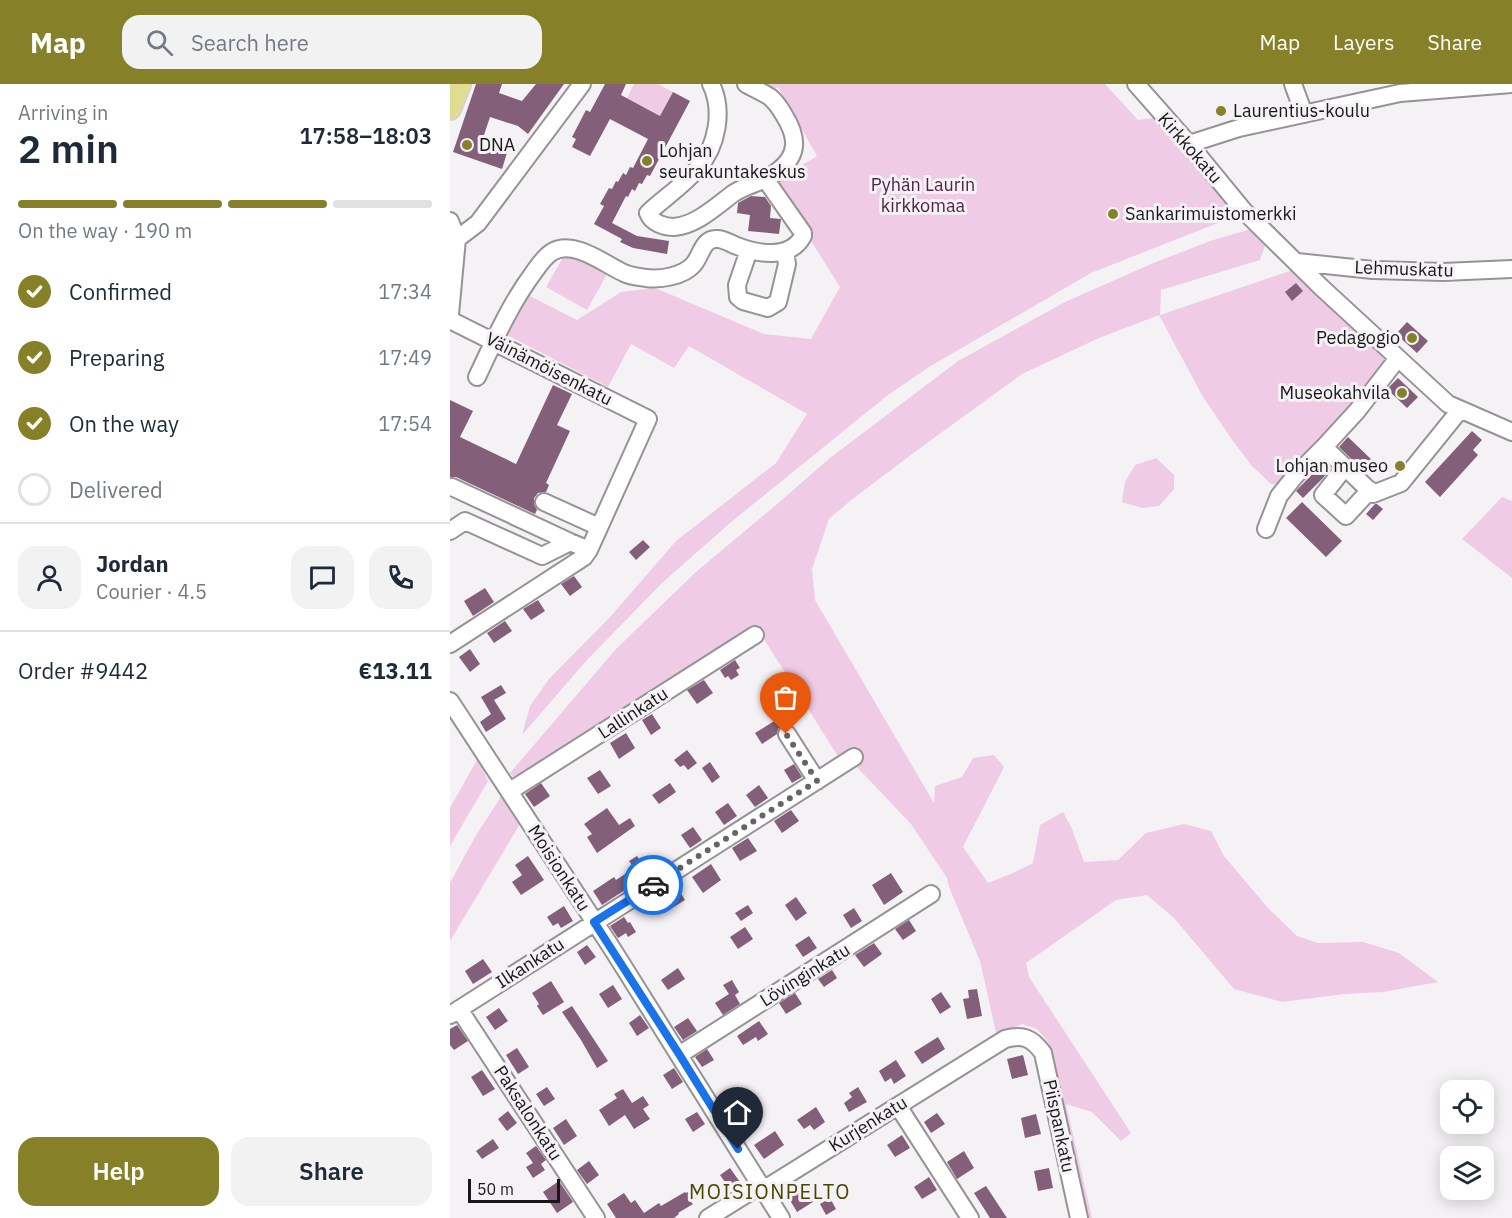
<!DOCTYPE html>
<html lang="en">
<head>
<meta charset="utf-8">
<style>
	:root { --surface:#fff; --page:#f2f2f3; --text:#1f2937; --muted:#747a83; --line:#e0e1e3; --accent:#868129 }
	body { margin:0; font-family:"IBM Plex Sans",sans-serif; background:var(--page); color:var(--text); height:100vh; display:flex; flex-direction:column; font-size:22px; white-space:nowrap }
	* { box-sizing:border-box; margin:0 }
	p { font-size:20px; color:var(--muted) }
	.icon { flex:none; width:33px; height:33px; fill:none; stroke:currentColor; stroke-width:2; stroke-linecap:round; stroke-linejoin:round }
	.map { position:relative; flex:1; overflow:hidden }
	.drawer { display:flex; flex-direction:column; background:var(--surface); width:450px }
	.drawer>* { flex:none }
	.controls { position:absolute; left:990px; top:996px; display:grid; gap:12px }
	.controls a { display:grid; place-items:center; width:54px; height:54px; border-radius:12px; background:var(--surface); box-shadow:0 3px 15px #0003; font-size:30px }
	.scale { position:absolute; left:18px; bottom:15px; width:92px; box-sizing:border-box; padding-left:6px; border:3px solid #191819; border-top:0; font-size:16px; line-height:21px; white-space:nowrap; color:#191819; -webkit-text-stroke:4px #f5f2f5; paint-order:stroke }
	.pin { position:absolute; display:grid; place-items:center; width:51px; height:51px; color:#fff; margin:-62px -26px; border-radius:50% 50% 50% 0; rotate:-45deg; box-shadow:0 0 6px #0007 }
	.pin .icon { rotate:45deg }
	.courier { position:absolute; display:grid; place-items:center; width:60px; height:60px; margin:-30px; border:4px solid #1a73e8; border-radius:50%; background:#fff; color:#222; box-shadow:0 2px 8px #0007 }
	.summary em { font-style:normal; font-weight:600 }
	.summary div { display:flex; flex-direction:column-reverse }
	.summary { display:flex; align-items:center; justify-content:space-between; height:102px; padding:0 18px }
	h1 { font-size:39px; font-weight:600; line-height:45px }
	.bar { display:grid; grid-template-columns:repeat(4,1fr); gap:9px 6px; align-content:center; height:72px; padding:0 18px }
	.bar i { height:8px; border-radius:4px; background:var(--line) }
	.bar .selected { background:var(--accent) }
	.bar p { grid-column:span 4 }
	.line { display:flex; align-items:center; gap:15px; padding:0 18px; border-top:2px solid var(--line) }
	.line div { flex:1 }
	.round { display:grid; place-items:center; flex:none; width:63px; height:63px; border-radius:18px; background:var(--page) }
	ol { padding:0 18px; list-style:none }
	li { display:flex; align-items:center; gap:18px; height:66px }
	li p { margin-inline-start:auto }
	li .icon { padding:6px; border-radius:50%; background:var(--accent); color:#fff; stroke-width:4 }
	li:last-child { color:var(--muted) }
	li i { width:33px; height:33px; border:3px solid var(--line); border-radius:50% }
	.action { display:flex; gap:12px; margin-top:auto; padding:12px 18px }
	.action a { flex:1; height:69px; border-radius:18px; background:var(--accent); color:#fff; font-size:24px; font-weight:600; line-height:69px; text-align:center }
	.action a+a { background:var(--page); color:var(--text) }
	header { display:flex; align-items:center; gap:36px; box-sizing:border-box; height:84px; padding:0 30px; background:var(--accent); color:#fff }
	header strong { font-size:28px }
	nav { display:flex; gap:33px; margin-inline-start:auto; font-size:21px }
	.search { width:420px; height:54px; background:var(--page); display:flex; align-items:center; gap:15px; box-sizing:border-box; padding:0 21px; border-radius:18px; color:var(--muted); font-size:22px }
	main { display:flex; flex:1; min-height:0 }
	.map>svg:first-child { display:block }
	.green { fill:#efcbe5 }
	.building { fill:#835f7a }
	.lines { fill:none; stroke-linecap:round; stroke-linejoin:round }
	.minor-casing { stroke:#969395; stroke-width:20 }
	.major-casing { stroke:#d1d1d1; stroke-width:24 }
	.minor { stroke:#fff; stroke-width:16 }
	.major { stroke:#e0dc92; stroke-width:21 }
	.done { stroke:#666466; stroke-width:6; stroke-dasharray:0 10.8 }
	.route { stroke:#1a73e8; stroke-width:8 }
	.poi-dot { fill:#868129; stroke:#f5f2f5; stroke-width:2 }
	.labels { text-anchor:middle; stroke-width:6; stroke-linejoin:round; paint-order:stroke }
	.poi-label { font-size:18px; fill:#191819; stroke:#f5f2f5; text-anchor:start }
	.street-label { font-size:18px; fill:#191819; stroke:#f5f2f5 }
	.park-label { font-size:18px; fill:#522148; stroke:#f5f2f5 }
	.neighbourhood-label { font-size:20px; letter-spacing:1.5px; fill:#484401; stroke:#f5f2f5 }
</style>
</head>
<body>
<header>
<strong>Map</strong>
<div class="search"><svg class="icon" aria-label="search" viewBox="0 0 24 24"><circle cx="10" cy="10" r="6"/><path d="M15 15l6 6"/></svg>Search here</div>
<nav><a>Map</a><a>Layers</a><a>Share</a></nav>
</header>
<main>
<section class="drawer">
<div class="summary"><div><h1>2 min</h1><p>Arriving in</p></div><em>17:58–18:03</em></div>
<div class="bar"><i class="selected"></i><i class="selected"></i><i class="selected"></i><i></i><p>On the way · 190 m</p></div>
<ol>
<li><svg class="icon" aria-label="check" viewBox="0 0 24 24"><path d="M5 12l5 5 9-10"/></svg>Confirmed<p>17:34</p></li>
<li><svg class="icon" aria-label="check" viewBox="0 0 24 24"><path d="M5 12l5 5 9-10"/></svg>Preparing<p>17:49</p></li>
<li><svg class="icon" aria-label="check" viewBox="0 0 24 24"><path d="M5 12l5 5 9-10"/></svg>On the way<p>17:54</p></li>
<li><i></i>Delivered</li>
</ol>
<div class="line" style="height:108px"><a class="round"><svg class="icon" aria-label="person" viewBox="0 0 24 24"><circle cx="12" cy="8" r="4"/><path d="M4 21q1-7 8-7t8 7"/></svg></a><div><b>Jordan</b><p>Courier · 4.5</p></div><a class="round"><svg class="icon" aria-label="chat" viewBox="0 0 24 24"><path d="M4 5h16v11H9l-5 4z"/></svg></a><a class="round"><svg class="icon" aria-label="phone" viewBox="0 0 24 24"><path d="M5 4h4l2 5-3 2q2 4 5 5l2-3 5 2v4C11 20 4 13 5 4z"/></svg></a></div>
<div class="line" style="height:78px"><div>Order #9442</div><b>€13.11</b></div>
<div class="action"><a>Help</a><a>Share</a></div>
</section>
<div class="map">
<svg width="1062" height="1134" viewBox="0 0 1062 1134">
	<rect width="100%" height="100%" fill="#f5f2f5"/>
	<path class="green" d="M184 0H208L223 8 209 35 207 30 177 14Z
		M306 0H655L688 36 703 34 788 131 641 189 479 283 438 311 280 439 212 499 136 577 72 651 80 622 99 595 161 532 226 457 326 379 357 330 239 262 224 284 181 260 158 303 53 249 76 210 127 236 171 208 205 204 314 250 361 255 390 203 324 98 367 72 328 3 320 8Z
		M801 145 811 152 815 162 810 176 711 206 710 231 846 185 938 275 833 401 821 400 801 381 783 357 753 313 709 231 649 254 572 290 466 367 400 417 379 435 362 485 365 516 484 719 485 702 512 693 523 674 544 671 554 683 513 763 538 799 563 789 583 779 590 741 613 728 622 745 634 778 668 776 696 749 734 740 761 747 774 772 818 824 847 852 868 859 913 858 949 869 988 898 933 908 894 910 832 918 784 905 724 834 697 811 666 816 576 879 579 893 681 1049 671 1057 642 1028 616 1020 642 1134H637L598 958 587 945 572 940 547 953 530 877 499 803 497 794 461 740 404 680 391 677 312 552 65 695 60 689 166 565 247 487 326 421 380 374 508 277 615 218 701 180 760 157Z
		M121 169 157 190 137 226 96 203 115 170Z
		M706 374 724 391V405L709 422 692 424 672 418 675 398 685 381Z
		M1052 413 1062 417V494L1012 455Z
		M28 674 38 697 0 762V724Z
		M52 711 70 740 0 857V799L25 753Z"/>
	<path class="building" d="M26 0H52L49 9 72 17 86 0H114L78 50 68 42 40 33 31 60 57 69 52 85 3 68Z
		M155 0H176L171 11 210 32 223 8 240 17 200 92 197 91 192 100 189 99 185 107 182 105 178 113 176 112 162 139 187 152 219 157 217 170 183 164 170 158 172 155 144 140 154 122 150 120 159 104 162 105 166 97 168 98 173 89 176 91 180 83 183 84 198 55 160 35 140 72 122 63 126 55 122 53 136 26 140 28Z
		M301 112 315 113 321 122 320 134 331 135 329 150 298 147 300 131 287 129 288 119Z
		M846 199 853 207 842 217 835 208Z
		M957 238 978 257 967 269 946 250Z
		M948 294 968 313 957 324 937 305Z
		M103 301 122 310 107 341 120 347 96 399 99 401 96 408 88 409 84 414V420L87 426 85 430 6 393H0V316L23 327 10 353 66 380Z
		M1022 347 1032 356 1023 366 1028 371 990 413 975 398Z
		M898 353 924 378 915 388 889 363Z
		M874 378 881 384 872 395 853 414 846 407Z
		M852 418 892 457 876 473 836 434Z
		M925 420H927L933 425 923 436 916 430Z
		M193 456 200 463 186 476 179 468Z
		M124 492 132 503 120 512 111 500Z
		M35 504 44 518 23 532 14 517Z
		M88 516 95 527 81 536 73 525Z
		M55 537 62 547 44 559 37 549Z
		M20 565 30 580 20 588 9 573Z
		M285 576 290 584 286 586 289 591 281 596 278 592 275 594 270 586Z
		M254 596 263 609 247 620 237 606Z
		M51 601 56 609 44 616 56 635 36 648 30 638 41 630 31 613Z
		M202 630 211 644 201 651 192 636Z
		M329 634 333 640 328 645 327 650 312 660 305 649Z
		M176 649 185 664 169 675 160 659Z
		M237 666 247 679 238 686 234 681 230 683 224 676Z
		M260 678 270 693 262 699 252 684Z
		M344 680 352 693 342 699 334 686Z
		M150 686 161 702 148 710 137 694Z
		M91 699 100 712 84 723 75 710Z
		M220 699 226 708 209 720 202 711Z
		M309 701 318 714 305 723 296 711Z
		M278 719 287 732 274 741 265 728Z
		M157 724 169 741 180 734 185 742 147 769 137 753 142 750 134 740Z
		M341 726 349 737 332 749 324 737Z
		M243 743 252 756 240 764 231 751Z
		M298 754 307 767 290 777 282 764Z
		M78 772 94 796 71 811 62 798 72 791 65 781Z
		M187 772 191 778 195 776 203 788 188 799 187 798 152 821 143 807 164 793 166 796 184 784 179 777Z
		M261 780 271 796 253 809 242 793Z
		M441 789 453 808 434 821 422 801Z
		M225 800 235 816 214 829 204 814Z
		M346 813 357 829 346 837 335 821Z
		M298 821 303 829 291 837 285 829Z
		M114 822 123 837 111 844 108 839 103 842 97 833Z
		M404 824 412 837 401 844 393 831Z
		M174 833 178 839 180 838 186 848 178 853 176 849 168 854 160 842Z
		M459 836 466 847 453 856 445 845Z
		M295 843 303 855 288 865 280 853Z
		M359 852 367 864 353 873 345 861Z
		M424 859 432 870 414 883 405 871Z
		M137 861 146 873 135 881 127 868Z
		M33 875 42 888 23 900 15 887Z
		M228 884 235 895 218 906 211 896Z
		M382 886 387 894 374 903 368 895Z
		M282 896 289 908 285 911 290 920 273 931 265 919 279 910 273 901Z
		M101 897 114 918 93 931 87 922 89 920 82 909Z
		M163 901 172 915 158 924 149 910Z
		M527 905 532 932 517 935 513 915 519 914 518 906Z
		M491 908 501 923 490 930 481 915Z
		M345 909 352 920 336 930 329 919Z
		M122 922 158 977 147 984 131 956 112 928Z
		M49 924 58 937 45 946 36 933Z
		M190 931 199 944 187 952 179 939Z
		M238 934 247 947 233 956 224 943Z
		M309 937 318 950 308 957 306 953 293 961 287 952Z
		M7 941 18 957 4 966 0 961V945Z
		M488 953 495 965 472 980 464 968Z
		M67 964 79 983 68 990 56 971Z
		M257 965 264 976 252 983 245 973Z
		M573 971 578 991 562 995 557 975Z
		M446 976 456 992 444 1000 441 994 435 998 429 987Z
		M224 984 233 998 222 1005 213 991Z
		M32 986 45 1005 33 1012 21 993Z
		M97 1003 105 1015 94 1022 86 1010Z
		M408 1003 417 1018 399 1028 394 1019 402 1013 399 1009Z
		M173 1005 182 1019 193 1012 199 1021 193 1025 200 1035 184 1045 175 1031 159 1042 149 1026 167 1014 164 1010Z
		M366 1023 375 1038 364 1046 360 1041 354 1045 347 1036Z
		M58 1027 67 1039 57 1047 48 1035Z
		M247 1028 255 1040 243 1048 235 1035Z
		M487 1029 495 1040 481 1049 474 1038Z
		M586 1030 591 1050 575 1054 571 1034Z
		M116 1035 127 1052 114 1061 103 1044Z
		M325 1047 334 1061 314 1075 304 1061Z
		M452 1051 460 1064 445 1073 437 1061Z
		M43 1055 49 1064 32 1075 26 1067Z
		M86 1062 96 1076 91 1080 95 1086 83 1094 76 1083 83 1079 76 1069Z
		M514 1067 524 1084 507 1095 497 1078Z
		M139 1077 149 1091 137 1100 127 1086Z
		M280 1084 290 1098 280 1105 270 1091Z
		M599 1084 603 1104 588 1107 584 1087Z
		M479 1093 487 1106 472 1115 464 1103Z
		M109 1097 123 1118 107 1129 93 1108Z
		M356 1101 366 1116 347 1128 338 1113Z
		M536 1102 557 1134H540L524 1109Z
		M243 1105 248 1113 241 1118 243 1120 228 1129 229 1130 224 1134H166L157 1120 174 1109 181 1119 185 1116 194 1129 209 1119 211 1122 235 1108 236 1109Z
		M380 1114 386 1125 376 1131 370 1120Z"/>
	<g class="lines">
		<defs>
			<path id="minor" d="M261 0C274 27 267 62 248 84 234 101 214 114 198 129 202 139 214 143 224 143 247 141 266 122 284 109 298 100 315 98 328 87 350 70 347 52 334 31 330 24 326 18 320 13 312 8 303 4 296 0
				M686 0 739 60 794 127 871 203 998 320 1062 348
				M843 0 854 30
				M739 60 789 44 950 9 1062 0
				M0 137 7 155 0 230
				M7 155 28 139 132 0
				M299 166 287 201 288 213 293 217 318 224 328 218 337 180 335 167
				M847 178 923 186 993 188 1062 185
				M0 236 198 335 139 466 134 473 0 560
				M948 274 907 327 874 363 923 410 951 399 1010 326
				M27 293C44 257 60 220 84 188 89 181 94 173 102 168 124 155 154 180 174 189 180 192 189 193 196 194 210 196 233 192 243 181 251 173 252 155 266 155 273 154 281 160 287 162 308 170 340 176 353 152V149L316 96
				M895 383 873 411 896 432 920 406
				M2 403 120 458
				M94 418 149 443
				M816 445 829 412 845 392 874 363
				M0 447 15 437 92 472 120 458 139 466
				M0 617 163 866 331 1134
				M337 650 367 697
				M60 707 305 551
				M9 925 146 1134
				M0 931 404 673
				M229 971 481 810
				M448 1022 520 1134
				M258 1134 303 1106 321 1101 555 955C573 950 582 954 593 969L629 1134"/>
			<path id="major" d="M0 25 10 0"/>
		</defs>
		<use href="#minor" class="minor-casing"/>
		<use href="#major" class="major-casing"/>
		<use href="#minor" class="minor"/>
		<use href="#major" class="major"/>
	</g>
	<g class="lines">
		<path class="done" d="M203 801 367 697 336 650"/>
		<path class="route" d="M203 801 144 838 229 970 288 1065"/>
	</g>
	<g class="poi-dot">
		<circle cx="771" cy="27" r="6"/>
		<circle cx="17" cy="61" r="6"/>
		<circle cx="197" cy="77" r="6"/>
		<circle cx="663" cy="130" r="6"/>
		<circle cx="962" cy="254" r="6"/>
		<circle cx="952" cy="309" r="6"/>
		<circle cx="950" cy="382" r="6"/>
	</g>
	<g class="labels">
		<g class="poi-label">
			<text x="783" y="33">Laurentius-koulu</text>
			<text x="29" y="67">DNA</text>
			<text x="209" y="73">Lohjan<tspan x="209" dy="21">seurakuntakeskus</tspan></text>
			<text x="675" y="136">Sankarimuistomerkki</text>
			<text x="950" y="260" text-anchor="end">Pedagogio</text>
			<text x="940" y="315" text-anchor="end">Museokahvila</text>
			<text x="938" y="388" text-anchor="end">Lohjan museo</text>
		</g>
		<g class="street-label">
			<text transform="translate(740 64) rotate(49)" y="6">Kirkkokatu</text>
			<text transform="translate(954 185) rotate(2)" y="6">Lehmuskatu</text>
			<text transform="translate(99 285) rotate(27)" y="6">Väinämöisenkatu</text>
			<text transform="translate(183 629) rotate(-33)" y="6">Lallinkatu</text>
			<text transform="translate(109 784) rotate(57)" y="6">Moisionkatu</text>
			<text transform="translate(80 879) rotate(-33)" y="6">Ilkankatu</text>
			<text transform="translate(355 891) rotate(-32)" y="6">Lövinginkatu</text>
			<text transform="translate(78 1029) rotate(57)" y="6">Paksalonkatu</text>
			<text transform="translate(418 1040) rotate(-32)" y="6">Kurjenkatu</text>
			<text transform="translate(609 1042) rotate(78)" y="6">Piispankatu</text>
		</g>
		<g class="park-label">
			<text x="473" y="107">Pyhän Laurin<tspan x="473" dy="21">kirkkomaa</tspan></text>
		</g>
		<g class="neighbourhood-label">
			<text x="320" y="1115">MOISIONPELTO</text>
		</g>
	</g>
</svg>
<div class="controls">
<a><svg class="icon" aria-label="locate" viewBox="0 0 24 24"><circle cx="12" cy="12" r="6"/><path d="M12 2v4M12 18v4M2 12h4M18 12h4"/></svg></a>
<a><svg class="icon" aria-label="layers" viewBox="0 0 24 24"><path d="M12 4l9 5-9 5-9-5zM3 14l9 5 9-5"/></svg></a>
</div>
<div class="scale">50 m</div>
<div class="pin" style="left:336px;top:650px;background:#ea580c"><svg class="icon" aria-label="bag" viewBox="0 0 24 24"><path d="M5 8h14l-1 12H6zM9 8a3 3 0 0 1 6 0"/></svg></div>
<div class="pin" style="left:288px;top:1065px;background:#1f2937"><svg class="icon" aria-label="home" viewBox="0 0 24 24"><path d="M3 11l9-7 9 7M6 9v11h12V9"/></svg></div>
<div class="courier" style="left:203px;top:801px"><svg class="icon" aria-label="car" viewBox="0 0 24 24"><path d="M5 17H2v-5l4-1 3-4h7l3 4 3 1v5h-3M9 17h6M6 11h13"/><circle cx="7" cy="17" r="2"/><circle cx="17" cy="17" r="2"/></svg></div>
</div>
</main>
</body>
</html>
